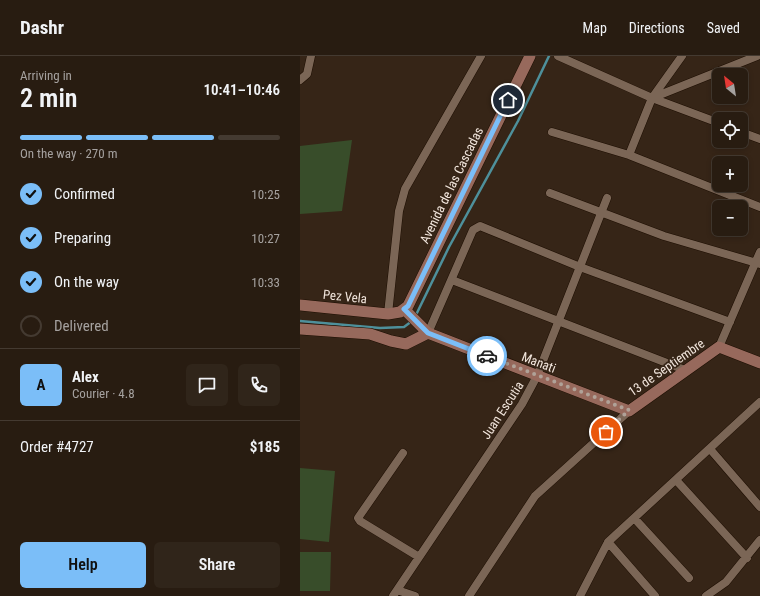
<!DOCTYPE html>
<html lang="en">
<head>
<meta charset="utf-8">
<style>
	:root { --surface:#281c11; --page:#30251a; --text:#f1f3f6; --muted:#a5a19f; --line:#443a31; --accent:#7bbef8 }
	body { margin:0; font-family:"Roboto Condensed",sans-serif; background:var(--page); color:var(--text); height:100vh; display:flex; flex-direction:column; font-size:15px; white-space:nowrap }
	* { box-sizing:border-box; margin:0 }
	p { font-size:13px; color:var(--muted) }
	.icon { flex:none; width:22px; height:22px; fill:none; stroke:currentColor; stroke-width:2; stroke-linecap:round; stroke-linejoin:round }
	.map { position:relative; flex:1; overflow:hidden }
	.sheet { display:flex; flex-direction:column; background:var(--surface); width:300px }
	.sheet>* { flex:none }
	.needle { width:26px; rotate:330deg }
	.tools { position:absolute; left:412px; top:12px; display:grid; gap:8px }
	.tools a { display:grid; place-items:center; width:36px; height:36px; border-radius:6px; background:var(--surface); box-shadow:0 2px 6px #0003,0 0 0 1px var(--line); font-size:20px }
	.pin { position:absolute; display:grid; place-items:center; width:34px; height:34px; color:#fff; margin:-17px; border:2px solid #fff; border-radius:50%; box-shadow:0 1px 4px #0007 }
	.courier { position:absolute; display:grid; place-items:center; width:40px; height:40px; margin:-20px; border:3px solid #7bbef8; border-radius:50%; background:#fff; color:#222; box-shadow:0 1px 5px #0007 }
	.summary em { font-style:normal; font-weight:600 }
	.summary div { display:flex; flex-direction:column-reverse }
	.summary { display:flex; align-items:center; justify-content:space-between; height:68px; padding:0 20px }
	h1 { font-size:26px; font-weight:600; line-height:30px }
	.bar { display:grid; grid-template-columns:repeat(4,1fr); gap:6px 4px; align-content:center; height:48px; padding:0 20px }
	.bar i { height:5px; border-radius:3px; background:var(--line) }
	.bar .selected { background:var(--accent) }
	.bar p { grid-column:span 4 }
	.line { display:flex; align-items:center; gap:10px; padding:0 20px; border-top:1px solid var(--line) }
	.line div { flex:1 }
	.round { display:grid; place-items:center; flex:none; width:42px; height:42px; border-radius:6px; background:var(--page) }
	ol { padding:0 20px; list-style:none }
	li { display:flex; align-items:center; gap:12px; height:44px }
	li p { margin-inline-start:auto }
	li .icon { padding:4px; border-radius:50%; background:var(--accent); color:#111; stroke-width:4 }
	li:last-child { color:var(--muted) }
	li i { width:22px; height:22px; border:2px solid var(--line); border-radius:50% }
	.cta { display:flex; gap:8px; margin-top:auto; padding:8px 20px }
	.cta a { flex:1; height:46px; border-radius:6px; background:var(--accent); color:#111; font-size:16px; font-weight:600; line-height:46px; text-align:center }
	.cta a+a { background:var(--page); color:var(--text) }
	header { display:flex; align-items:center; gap:24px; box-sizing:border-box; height:56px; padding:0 20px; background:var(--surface); border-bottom:1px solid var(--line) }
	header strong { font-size:19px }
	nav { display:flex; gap:22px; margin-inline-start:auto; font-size:14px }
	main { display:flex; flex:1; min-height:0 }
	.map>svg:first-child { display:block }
	.green { fill:#384d2a }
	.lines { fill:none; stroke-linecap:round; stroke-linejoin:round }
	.stream { stroke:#4e909b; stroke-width:2.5 }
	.street-casing { stroke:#1d0e02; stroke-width:9 }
	.secondary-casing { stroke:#1d0e02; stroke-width:12 }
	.street { stroke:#7b6656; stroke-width:8 }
	.secondary { stroke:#97695c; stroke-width:11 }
	.done { stroke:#b0a298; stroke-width:4; stroke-dasharray:0 7.2 }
	.route { stroke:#7bbef8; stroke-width:5 }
	.labels { text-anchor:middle; stroke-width:3.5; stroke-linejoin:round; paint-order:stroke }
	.street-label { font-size:13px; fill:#f2e6dd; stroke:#362517 }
</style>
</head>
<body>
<header>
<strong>Dashr</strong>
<nav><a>Map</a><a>Directions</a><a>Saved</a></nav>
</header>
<main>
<section class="sheet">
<div class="summary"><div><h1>2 min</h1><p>Arriving in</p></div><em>10:41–10:46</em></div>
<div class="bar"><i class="selected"></i><i class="selected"></i><i class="selected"></i><i></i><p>On the way · 270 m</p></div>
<ol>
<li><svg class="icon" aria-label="check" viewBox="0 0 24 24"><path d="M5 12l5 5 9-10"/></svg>Confirmed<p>10:25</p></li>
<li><svg class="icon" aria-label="check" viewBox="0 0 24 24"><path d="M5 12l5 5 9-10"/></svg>Preparing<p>10:27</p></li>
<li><svg class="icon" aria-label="check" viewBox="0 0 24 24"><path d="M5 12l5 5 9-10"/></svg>On the way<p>10:33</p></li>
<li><i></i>Delivered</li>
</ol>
<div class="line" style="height:72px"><b class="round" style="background:var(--accent);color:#111">A</b><div><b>Alex</b><p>Courier · 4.8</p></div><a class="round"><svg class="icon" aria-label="chat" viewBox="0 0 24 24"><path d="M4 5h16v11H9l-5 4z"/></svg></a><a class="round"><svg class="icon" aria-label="phone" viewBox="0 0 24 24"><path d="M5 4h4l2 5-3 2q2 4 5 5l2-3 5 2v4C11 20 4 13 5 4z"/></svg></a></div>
<div class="line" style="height:52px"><div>Order #4727</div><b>$185</b></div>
<div class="cta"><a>Help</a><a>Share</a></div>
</section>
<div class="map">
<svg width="460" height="540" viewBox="0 0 460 540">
	<rect width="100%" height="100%" fill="#362517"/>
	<path class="green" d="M52 84 42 155 0 158V90Z
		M0 412 35 415 29 486 0 483Z
		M0 496H31L30 535H0Z"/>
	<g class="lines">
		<path class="stream" d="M115 261 149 191 218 65 249 0
			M0 265 80 272 104 271 112 265"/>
		<defs>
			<path id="street" d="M258 0 352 42 419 67
				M0 24 7 18 11 0
				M352 42 457 0
				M252 76 329 99 460 151
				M441 76 460 83
				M329 99 352 42 382 0
				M250 137 364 180 460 208
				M152 224 385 314
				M88 258 99 155 105 133 181 0
				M128 277 173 174 180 170 280 211 430 266
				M419 291 460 196
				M410 393 460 451
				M103 397 58 462 60 465 119 501
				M376 424 447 502
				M335 463 389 522
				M308 486 355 540
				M97 534 115 540
				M93 540 222 348 237 320 307 142
				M169 540 235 440 329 355
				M280 540 308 486 460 346
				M406 540 426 526 460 484"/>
			<path id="secondary" d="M0 249 88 258 100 256 108 250 230 0
				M104 253 128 277 329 355 419 291 460 307
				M0 273 70 278 91 285 106 288 128 277"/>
		</defs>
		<use href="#street" class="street-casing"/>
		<use href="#secondary" class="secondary-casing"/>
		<use href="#street" class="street"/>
		<use href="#secondary" class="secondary"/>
	</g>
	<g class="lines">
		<path class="done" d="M187 300 329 354 306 376"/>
		<path class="route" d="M187 300 128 277 104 253 108 250 208 44"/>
	</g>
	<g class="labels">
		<g class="street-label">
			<text transform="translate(151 129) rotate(-64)" y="5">Avenida de las Cascadas</text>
			<text transform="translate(45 240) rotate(6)" y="5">Pez Vela</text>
			<text transform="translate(239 306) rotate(21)" y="5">Manati</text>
			<text transform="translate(366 311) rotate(-35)" y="5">13 de Septiembre</text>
			<text transform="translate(202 354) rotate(-57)" y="5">Juan Escutia</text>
		</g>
	</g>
</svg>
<div class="tools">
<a><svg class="needle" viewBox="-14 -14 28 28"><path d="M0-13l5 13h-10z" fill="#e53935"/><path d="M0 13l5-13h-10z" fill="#a5a19f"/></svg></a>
<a><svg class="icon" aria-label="locate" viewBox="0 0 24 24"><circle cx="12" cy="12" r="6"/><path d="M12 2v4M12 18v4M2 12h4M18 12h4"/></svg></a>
<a>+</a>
<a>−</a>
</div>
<div class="pin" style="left:306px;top:376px;background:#ea580c"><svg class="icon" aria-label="bag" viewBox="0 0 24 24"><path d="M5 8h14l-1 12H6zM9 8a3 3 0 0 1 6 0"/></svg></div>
<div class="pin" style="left:208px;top:44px;background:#1f2937"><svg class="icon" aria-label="home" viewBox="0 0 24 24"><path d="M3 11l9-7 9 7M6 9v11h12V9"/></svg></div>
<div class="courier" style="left:187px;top:300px"><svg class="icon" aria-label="car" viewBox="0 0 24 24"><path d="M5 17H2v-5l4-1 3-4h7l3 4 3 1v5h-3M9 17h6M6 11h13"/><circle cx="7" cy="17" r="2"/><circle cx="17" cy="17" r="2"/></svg></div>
</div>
</main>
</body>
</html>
